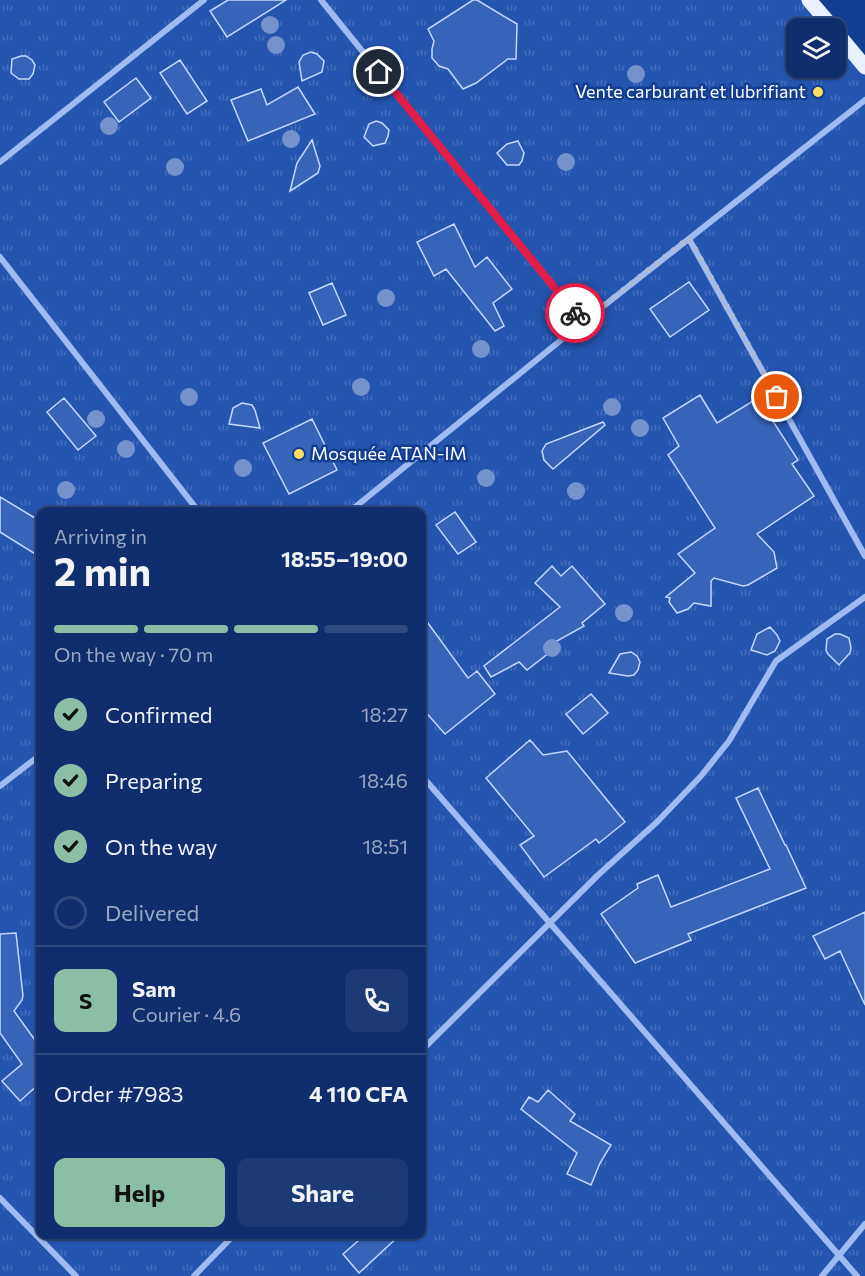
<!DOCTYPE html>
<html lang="en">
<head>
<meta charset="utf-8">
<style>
	:root { --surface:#0e2e6d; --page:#1c3a75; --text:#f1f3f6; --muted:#9ba8c2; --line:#2e4a80; --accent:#8abfa5 }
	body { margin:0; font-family:Commissioner,sans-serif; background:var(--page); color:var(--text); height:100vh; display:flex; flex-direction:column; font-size:22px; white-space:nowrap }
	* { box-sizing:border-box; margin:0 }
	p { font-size:20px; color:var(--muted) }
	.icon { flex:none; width:33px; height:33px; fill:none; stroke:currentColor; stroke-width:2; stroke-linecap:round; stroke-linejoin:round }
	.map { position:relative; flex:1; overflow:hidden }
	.sheet { position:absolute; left:36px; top:507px; width:390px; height:732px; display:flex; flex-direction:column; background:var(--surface); border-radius:12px; box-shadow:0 2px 4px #0004,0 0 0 2px var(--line) }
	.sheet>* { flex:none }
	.tools { position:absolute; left:786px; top:18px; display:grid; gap:12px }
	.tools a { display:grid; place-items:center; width:60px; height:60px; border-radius:12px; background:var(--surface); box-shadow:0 2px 4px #0004,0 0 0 2px var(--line); font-size:30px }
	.pin { position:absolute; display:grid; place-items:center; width:51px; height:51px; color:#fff; margin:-26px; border:3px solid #fff; border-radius:50%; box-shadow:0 2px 6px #0007 }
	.courier { position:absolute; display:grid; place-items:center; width:60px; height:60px; margin:-30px; border:4px solid #e11d48; border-radius:50%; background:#fff; color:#222; box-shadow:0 2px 8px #0007 }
	.head em { font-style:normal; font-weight:700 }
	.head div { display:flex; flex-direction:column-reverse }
	.head { display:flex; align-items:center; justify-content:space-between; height:102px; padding:0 18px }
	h1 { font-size:39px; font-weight:700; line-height:45px }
	.bar { display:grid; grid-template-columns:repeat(4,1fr); gap:9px 6px; align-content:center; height:72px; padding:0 18px }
	.bar i { height:8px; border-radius:4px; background:var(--line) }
	.bar .on { background:var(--accent) }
	.bar p { grid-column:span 4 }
	.line { display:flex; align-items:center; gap:15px; padding:0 18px; border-top:2px solid var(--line) }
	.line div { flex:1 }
	.round { display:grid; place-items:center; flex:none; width:63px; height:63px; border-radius:12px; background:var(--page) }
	ol { padding:0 18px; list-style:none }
	li { display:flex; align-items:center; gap:18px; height:66px }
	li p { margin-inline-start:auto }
	li .icon { padding:6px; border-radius:50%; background:var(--accent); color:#111; stroke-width:4 }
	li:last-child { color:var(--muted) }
	li i { width:33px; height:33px; border:3px solid var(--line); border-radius:50% }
	.action { display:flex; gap:12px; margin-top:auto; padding:12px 18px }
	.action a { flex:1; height:69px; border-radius:12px; background:var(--accent); color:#111; font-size:24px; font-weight:700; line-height:69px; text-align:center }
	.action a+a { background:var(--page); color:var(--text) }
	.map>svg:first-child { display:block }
	.park { fill:url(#park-tufts); fill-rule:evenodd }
	.building { fill:#3664b8; stroke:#c5d9fd; stroke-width:1.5 }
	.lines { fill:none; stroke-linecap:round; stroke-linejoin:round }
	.minor { stroke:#9ebcf2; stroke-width:6 }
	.primary { stroke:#e9f0ff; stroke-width:15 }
	.tree { fill:#7493cc }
	.done { stroke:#acbbd8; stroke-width:6; stroke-dasharray:0 10.8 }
	.route { stroke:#e11d48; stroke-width:8 }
	.poi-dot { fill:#ffdf5f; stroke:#123e91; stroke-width:2 }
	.labels { text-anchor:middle; stroke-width:5; stroke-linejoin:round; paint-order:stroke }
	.poi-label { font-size:18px; fill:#fff; stroke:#123e91; text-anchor:end }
</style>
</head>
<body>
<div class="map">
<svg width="865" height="1276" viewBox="0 0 865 1276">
	<defs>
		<pattern id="park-tufts" width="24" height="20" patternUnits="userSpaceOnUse" patternTransform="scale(1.5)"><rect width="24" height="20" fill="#2456b0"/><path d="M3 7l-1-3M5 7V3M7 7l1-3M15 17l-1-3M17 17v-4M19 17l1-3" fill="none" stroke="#456fbc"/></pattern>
	</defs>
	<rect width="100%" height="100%" fill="#123e91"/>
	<path class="park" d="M0 0H809L833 28H796V68H836V32L865 67V1276H0ZM40 512H422V1234H40Z"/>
	<path class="building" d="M228 0H286L227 37 210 11Z
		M473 0H477L517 24 516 59H508L476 83 463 89 448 69 439 66 432 58V49L434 41 428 29Z
		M311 52 317 54 324 61 322 72 302 81 299 62 303 55Z
		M21 56H26L32 60 35 65 33 74 29 79H19L11 73 12 59Z
		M180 60 207 101 187 114 160 73Z
		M136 78 151 98 119 122 104 102Z
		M298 87 315 114 248 141 231 100 261 89 267 105Z
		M376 121 382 123 389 130 388 136 385 143 373 146 364 137 369 124Z
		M312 140 320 166 318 173 290 191 297 163Z
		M518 141 524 153 522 161 519 165H507L497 153 507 144Z
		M454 224 475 267 487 257 512 289 493 303 504 326 495 331 446 269 434 276 417 242Z
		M689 282 709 310 670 337 650 309Z
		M332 283 346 315 323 325 309 293Z
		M700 395 717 423 758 398 798 460 792 464 814 496 757 534 774 552 777 568 748 585 743 586 714 578 711 581V606L694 603 688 609 677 613 669 602 670 598 666 597 695 573 678 554 715 528 668 455 679 446 663 418Z
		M64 398 96 436 78 450 47 412Z
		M242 403 252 405 255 410 260 428 229 424 233 408Z
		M312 419 337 470 289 494 263 443Z
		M603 422 605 425 553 469 544 460 542 451 546 444Z
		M0 497 40 521V557L0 532Z
		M455 512 476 542 458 554 436 525Z
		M552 566 561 576 572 566 605 604 582 623 584 626 555 642 559 645 527 670 519 662 491 677 484 666 560 607 535 583Z
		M422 615 468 678 477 671 495 694 445 734 422 708Z
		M770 627 777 635 780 641 775 651 767 655 751 650 757 634Z
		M835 634H840L849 638 851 648 850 653 839 665 828 654 826 650 827 639Z
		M631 652 637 656 640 662 638 670 634 675 628 676 609 673 620 654Z
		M591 694 608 713 583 734 566 714Z
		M530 740 543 755 567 751 625 822 599 843 596 839 544 877 520 845 534 836 486 778Z
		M758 788 785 845H786L806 888 688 934 691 940 635 963 601 914 638 888 637 884 658 875 671 907 770 869 736 798Z
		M865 912V1005L840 951 825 959 813 936Z
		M16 933 23 996 22 1000 14 1011 40 1047V1088L38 1085 20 1101 2 1081 22 1064 0 1033V934Z
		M548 1090 575 1114 570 1121 611 1145 600 1163 591 1185 567 1174 577 1153 521 1109 529 1097 538 1102Z
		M366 1234H401L359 1273 343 1254Z"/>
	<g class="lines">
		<path class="minor" d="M321 0 582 323
			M0 162 204 0
			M689 239 865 556
			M0 257 199 512
			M349 512 582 323 865 100
			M422 776 857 1276
			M0 786 40 755
			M422 1050 598 875 657 822 701 776 729 741 776 661 865 597
			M0 1198 76 1276
			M194 1276 235 1234
			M822 1276 865 1224"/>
		<path class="primary" d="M809 0 833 28
			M836 32 865 67"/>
	</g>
	<g class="tree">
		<circle cx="270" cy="25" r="9"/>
		<circle cx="276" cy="45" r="9"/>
		<circle cx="636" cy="74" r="9"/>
		<circle cx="109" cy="126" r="9"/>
		<circle cx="291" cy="139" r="9"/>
		<circle cx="566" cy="162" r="9"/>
		<circle cx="175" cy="167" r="9"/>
		<circle cx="386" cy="298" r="9"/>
		<circle cx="481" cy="349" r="9"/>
		<circle cx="361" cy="387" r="9"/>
		<circle cx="189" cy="397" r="9"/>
		<circle cx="612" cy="407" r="9"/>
		<circle cx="96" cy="419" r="9"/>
		<circle cx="640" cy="428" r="9"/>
		<circle cx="126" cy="449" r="9"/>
		<circle cx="243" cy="468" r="9"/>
		<circle cx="486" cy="478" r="9"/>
		<circle cx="66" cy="490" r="9"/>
		<circle cx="576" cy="491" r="9"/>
		<circle cx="624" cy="613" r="9"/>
		<circle cx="552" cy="648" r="9"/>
	</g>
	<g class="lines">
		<path class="done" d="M575 313 582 323 689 238 777 397"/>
		<path class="route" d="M379 72 575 313"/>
	</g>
	<g class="poi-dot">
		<circle cx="818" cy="92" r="6"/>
		<circle cx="299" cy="454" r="6"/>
	</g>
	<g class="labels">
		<g class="poi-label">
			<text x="806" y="98">Vente carburant et lubrifiant</text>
			<text x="311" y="460" text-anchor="start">Mosquée ATAN-IM</text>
		</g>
	</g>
</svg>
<div class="tools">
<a><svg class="icon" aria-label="layers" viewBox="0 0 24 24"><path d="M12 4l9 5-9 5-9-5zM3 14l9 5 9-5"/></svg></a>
</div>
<div class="pin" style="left:777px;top:397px;background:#ea580c"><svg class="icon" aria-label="bag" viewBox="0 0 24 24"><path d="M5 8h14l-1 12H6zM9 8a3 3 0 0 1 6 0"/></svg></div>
<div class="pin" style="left:379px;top:72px;background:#1f2937"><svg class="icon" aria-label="home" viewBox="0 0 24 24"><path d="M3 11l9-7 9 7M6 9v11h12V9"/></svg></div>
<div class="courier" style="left:575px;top:313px"><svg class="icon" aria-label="bike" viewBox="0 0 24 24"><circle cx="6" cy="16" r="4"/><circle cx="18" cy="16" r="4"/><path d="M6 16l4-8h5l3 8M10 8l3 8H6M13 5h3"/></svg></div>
<section class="sheet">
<div class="head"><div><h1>2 min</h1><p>Arriving in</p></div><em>18:55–19:00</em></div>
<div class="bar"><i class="on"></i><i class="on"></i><i class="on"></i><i></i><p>On the way · 70 m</p></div>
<ol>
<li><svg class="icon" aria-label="check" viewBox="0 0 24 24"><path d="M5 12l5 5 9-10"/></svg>Confirmed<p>18:27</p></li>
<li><svg class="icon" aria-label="check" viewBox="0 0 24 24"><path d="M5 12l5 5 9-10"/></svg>Preparing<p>18:46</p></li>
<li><svg class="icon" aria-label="check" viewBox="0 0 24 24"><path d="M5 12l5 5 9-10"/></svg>On the way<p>18:51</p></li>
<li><i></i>Delivered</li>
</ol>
<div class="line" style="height:108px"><b class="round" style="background:var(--accent);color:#111">S</b><div><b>Sam</b><p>Courier · 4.6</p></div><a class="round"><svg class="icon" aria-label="phone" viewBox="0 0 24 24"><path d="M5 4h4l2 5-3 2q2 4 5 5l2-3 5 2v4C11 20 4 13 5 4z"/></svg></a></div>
<div class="line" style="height:78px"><div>Order #7983</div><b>4 110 CFA</b></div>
<div class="action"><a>Help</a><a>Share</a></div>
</section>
</div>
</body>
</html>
